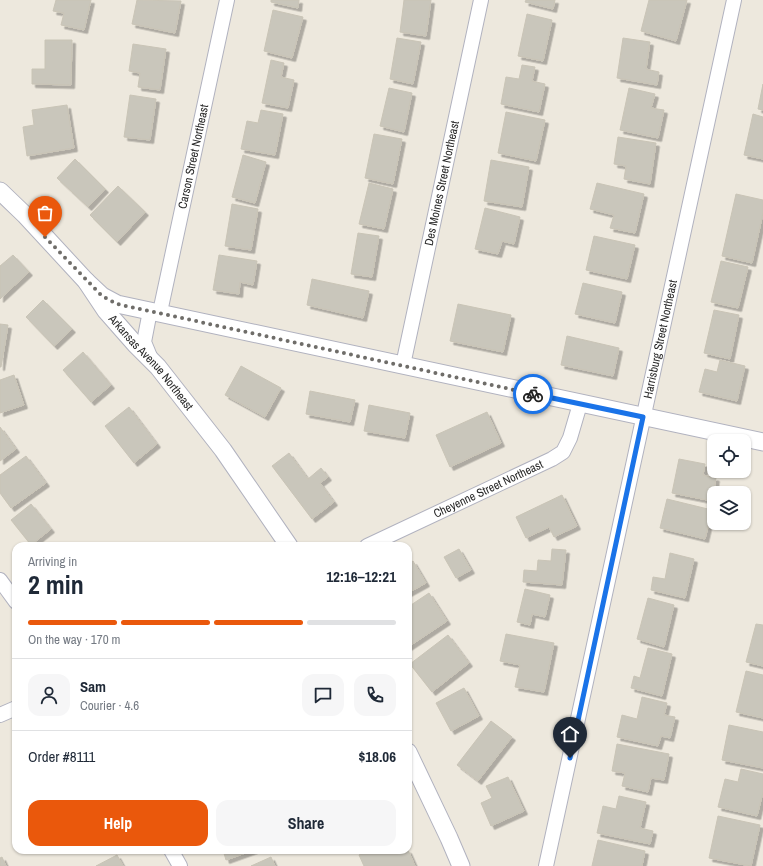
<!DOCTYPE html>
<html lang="en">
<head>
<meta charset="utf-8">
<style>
	:root { --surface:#fff; --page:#f6f6f7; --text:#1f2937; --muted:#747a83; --line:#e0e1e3; --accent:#ea580c }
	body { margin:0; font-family:"Archivo Narrow",sans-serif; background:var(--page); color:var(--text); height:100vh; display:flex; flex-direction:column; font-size:15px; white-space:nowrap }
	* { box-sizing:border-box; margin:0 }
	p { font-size:13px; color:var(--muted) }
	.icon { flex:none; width:22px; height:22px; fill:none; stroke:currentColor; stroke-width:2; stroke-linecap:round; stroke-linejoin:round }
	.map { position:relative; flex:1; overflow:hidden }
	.details { position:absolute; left:12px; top:542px; width:400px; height:312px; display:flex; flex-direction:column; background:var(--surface); border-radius:12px; box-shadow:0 1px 3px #0004 }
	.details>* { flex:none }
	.buttons { position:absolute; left:707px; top:434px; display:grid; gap:8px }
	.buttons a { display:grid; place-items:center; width:44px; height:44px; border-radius:8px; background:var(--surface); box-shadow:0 1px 3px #0004; font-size:20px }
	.pin { position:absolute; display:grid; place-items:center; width:34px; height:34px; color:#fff; margin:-41px -17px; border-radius:50% 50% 50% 0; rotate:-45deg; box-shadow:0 0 4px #0007 }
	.pin .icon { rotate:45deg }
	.courier { position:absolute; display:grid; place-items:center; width:40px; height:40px; margin:-20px; border:3px solid #1a73e8; border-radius:50%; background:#fff; color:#222; box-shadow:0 1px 5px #0007 }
	.head em { font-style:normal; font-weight:800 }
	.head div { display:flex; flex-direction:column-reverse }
	.head { display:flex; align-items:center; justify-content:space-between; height:68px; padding:0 16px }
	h1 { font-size:26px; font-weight:800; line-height:30px }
	.bar { display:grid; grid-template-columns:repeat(4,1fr); gap:6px 4px; align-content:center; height:48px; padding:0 16px }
	.bar i { height:5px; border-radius:3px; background:var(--line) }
	.bar .on { background:var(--accent) }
	.bar p { grid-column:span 4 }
	.line { display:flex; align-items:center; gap:10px; padding:0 16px; border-top:1px solid var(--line) }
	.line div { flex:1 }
	.round { display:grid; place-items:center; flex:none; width:42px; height:42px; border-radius:12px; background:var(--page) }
	.cta { display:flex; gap:8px; margin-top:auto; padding:8px 16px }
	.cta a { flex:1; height:46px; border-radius:12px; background:var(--accent); color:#fff; font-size:16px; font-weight:800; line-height:46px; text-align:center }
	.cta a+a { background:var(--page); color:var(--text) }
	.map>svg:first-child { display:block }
	.building { fill:#c9c6bb; stroke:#c9c4b6; filter:url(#shadow) }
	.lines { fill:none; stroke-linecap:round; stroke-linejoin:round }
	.minor-casing { stroke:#b1b2bf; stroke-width:16 }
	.tertiary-casing { stroke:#b1b2bf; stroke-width:19 }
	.minor { stroke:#fff; stroke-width:14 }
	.tertiary { stroke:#fff; stroke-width:17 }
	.done { stroke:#6f6d69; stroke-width:4; stroke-dasharray:0 7.2 }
	.route { stroke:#1a73e8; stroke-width:5 }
	.labels { text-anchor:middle; stroke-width:4; stroke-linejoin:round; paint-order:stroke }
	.street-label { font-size:12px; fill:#2b2b2b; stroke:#fff }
</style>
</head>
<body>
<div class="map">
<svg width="763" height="866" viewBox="0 0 763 866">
	<defs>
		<filter id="shadow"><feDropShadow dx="3.5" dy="3.5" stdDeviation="0" flood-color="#0004"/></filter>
	</defs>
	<rect width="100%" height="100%" fill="#ede8dd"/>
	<path class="building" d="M56 0H91L84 30 61 25 64 13 53 11Z
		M137 0 181 1 175 33 132 24Z
		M271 0H299L298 8 271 2Z
		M404 0H431L426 36 400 32Z
		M526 0H555L553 9 525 2Z
		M649 0H687L676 41 641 31Z
		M273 10 303 17 292 58 264 51Z
		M527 14 552 20 543 61 518 56Z
		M397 38 421 42 413 84 390 79Z
		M623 38 650 42 646 69 659 72 657 85 617 78Z
		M45 40H72L71 85 32 84V69H45Z
		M133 44 166 49 160 90 138 87 140 73 129 71Z
		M271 60 284 63 281 77 294 80 288 108 262 103Z
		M522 65 535 67 532 81 545 84 539 112 501 104 506 77 519 79Z
		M763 84V110L758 109Z
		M389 88 412 93 404 132 380 126Z
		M629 88 655 94 651 108 664 110 658 138 620 130Z
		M130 95 156 99 150 140 124 137Z
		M67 105 74 148 27 156 23 127 34 125 32 110Z
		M261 110 283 114 275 155 241 149 247 121 258 123Z
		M506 112 545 120 536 161 498 153Z
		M753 114 763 117V159L744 155Z
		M374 134 402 139 393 184 365 178Z
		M618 137 656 143 650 184 624 179 626 166 614 164Z
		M243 155 266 162 255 203 232 197Z
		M75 159 105 189 88 207 57 178Z
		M491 160 529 167 522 207 484 201Z
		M369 183 393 189 384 229 359 224Z
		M597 183 644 194 635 233 610 228 614 215 590 209Z
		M118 186 145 212 117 242 90 215Z
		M736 194 763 200V213L752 263 722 256Z
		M232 204 258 209 251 250 225 246Z
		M485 208 520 217 514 244 502 241 498 254 475 249Z
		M358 233 379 236 372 277 351 274Z
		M594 236 635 245 627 279 586 270Z
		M13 255 29 272 0 299V266Z
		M219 255 257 261 253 285 240 282 239 294 213 290Z
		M721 261 748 267 738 308 711 302Z
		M312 279 369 291 363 318 307 305Z
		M583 283 622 292 615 323 575 314Z
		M43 300 72 329 54 346 26 317Z
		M458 304 511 315 503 352 450 341Z
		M714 310 739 315 730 359 704 353Z
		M0 324 8 325 1 367H0Z
		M567 336 619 348 613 376 561 365Z
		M83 352 111 385 91 402 63 370Z
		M720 360 745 366 737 401 699 392 705 369 717 372Z
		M241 366 281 388 265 417 225 395Z
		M14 375 24 405 0 413V380Z
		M310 391 355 400 350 422 306 414Z
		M369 405 410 413 405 438 364 431Z
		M129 407 157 444 134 463 105 426Z
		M487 412 501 443 450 467 436 435Z
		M0 427 16 449 0 461Z
		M289 453 308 479 321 468 328 477 320 483 334 502 312 519 272 466Z
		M26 456 46 483 11 508 0 493V475Z
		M679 459 705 464 703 475 716 478 712 501 672 493Z
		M562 495 577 526 554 537 549 527 526 538 516 517Z
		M667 499 712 510 705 539 660 528Z
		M31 504 51 529 31 545 11 520Z
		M459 549 471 570 456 578 444 557Z
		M552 549 566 550 562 585 523 582 524 570 537 571 538 560 551 561Z
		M670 553 694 559 685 598 651 590 653 577 665 579Z
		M413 561 426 583 408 593V564Z
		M525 589 550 595 545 617 532 614 530 625 517 622Z
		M429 593 447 621 408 647V607Z
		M648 598 674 605 664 647 637 639Z
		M756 624 763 625V666L746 662Z
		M506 634 554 643 544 692 515 687 520 665 500 661Z
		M448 635 469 663 432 692 410 664Z
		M648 648 672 654 662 696 631 688 634 676 640 678Z
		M746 671 763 675V718L736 712Z
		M464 688 479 716 451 731 436 703Z
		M642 697 667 703 664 715 675 717 670 738 661 736 658 746 617 737 622 715 637 719Z
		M491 721 512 737 478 781 457 765Z
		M729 725 763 732V768L722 760Z
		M617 744 669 754 664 780 651 778 648 792 622 786 625 773 612 771Z
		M741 769 763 774V792L757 816 718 807 725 779 738 782Z
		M508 777 524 811 491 826 481 803 492 798 486 786Z
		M619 796 646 802 640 828 653 831 650 844 597 833 603 806 616 809Z
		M718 816 760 825 751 866 709 858Z
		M598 840 645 851 642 866H592Z
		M223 850H254L226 860Z
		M370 850H408L415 866H364L359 855Z
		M117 855 123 866H96Z
		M2 857 6 866H0V858Z
		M271 857 275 866H251Z"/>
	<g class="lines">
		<defs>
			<g id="minor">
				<path d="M150 311 144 342 151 359"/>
				<path id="s1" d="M160 312 227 0"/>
				<path id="s2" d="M403 365 481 0"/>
				<path id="s3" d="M367 546 552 459 563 452 570 438 580 404"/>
				<path d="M0 580 16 602"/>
				<path d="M0 715 16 708"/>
				<path d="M171 850 180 866"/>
				<path id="s4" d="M546 866 734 0"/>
			</g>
			<g id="tertiary">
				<path id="s5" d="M0 191 25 215 86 281 106 311 135 344 158 367 223 450 289 546"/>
				<path d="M86 281 102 296 117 304 763 442"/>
				<path d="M408 752 449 838 461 866"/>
			</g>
		</defs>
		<use href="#minor" class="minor-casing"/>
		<use href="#tertiary" class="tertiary-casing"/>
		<use href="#minor" class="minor"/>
		<use href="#tertiary" class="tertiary"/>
	</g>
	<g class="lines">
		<path class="done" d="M45 237 102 296 117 304 533 394"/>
		<path class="route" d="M533 394 643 417 570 758"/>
	</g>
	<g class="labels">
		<g class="street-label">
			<text dy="4" stroke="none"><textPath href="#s1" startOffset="159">Carson Street Northeast</textPath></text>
			<text dy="4" stroke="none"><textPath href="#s2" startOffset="186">Des Moines Street Northeast</textPath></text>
			<text dy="4" stroke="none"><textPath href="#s4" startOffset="539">Harrisburg Street Northeast</textPath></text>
			<text dy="4" stroke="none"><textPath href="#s5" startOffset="229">Arkansas Avenue Northeast</textPath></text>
			<text dy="4" stroke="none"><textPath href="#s3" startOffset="134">Cheyenne Street Northeast</textPath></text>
		</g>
	</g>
</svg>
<div class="buttons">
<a><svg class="icon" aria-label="locate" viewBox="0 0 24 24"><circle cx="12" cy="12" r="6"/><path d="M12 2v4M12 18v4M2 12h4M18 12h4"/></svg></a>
<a><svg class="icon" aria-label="layers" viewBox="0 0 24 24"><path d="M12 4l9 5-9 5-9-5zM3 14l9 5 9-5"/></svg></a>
</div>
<div class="pin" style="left:45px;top:237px;background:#ea580c"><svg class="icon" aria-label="bag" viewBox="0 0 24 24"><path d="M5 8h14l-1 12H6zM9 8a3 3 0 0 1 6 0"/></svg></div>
<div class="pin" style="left:570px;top:758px;background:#1f2937"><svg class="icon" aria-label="home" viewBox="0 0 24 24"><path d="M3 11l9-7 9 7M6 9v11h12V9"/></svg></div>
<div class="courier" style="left:533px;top:394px"><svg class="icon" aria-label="bike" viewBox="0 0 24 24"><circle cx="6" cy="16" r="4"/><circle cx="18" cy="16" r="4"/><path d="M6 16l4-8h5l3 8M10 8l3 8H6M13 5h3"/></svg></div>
<section class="details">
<div class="head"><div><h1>2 min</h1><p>Arriving in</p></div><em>12:16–12:21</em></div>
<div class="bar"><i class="on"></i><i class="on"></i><i class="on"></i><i></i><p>On the way · 170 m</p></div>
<div class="line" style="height:72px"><a class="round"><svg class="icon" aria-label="person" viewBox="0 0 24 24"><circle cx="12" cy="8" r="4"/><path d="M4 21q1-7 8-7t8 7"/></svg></a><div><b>Sam</b><p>Courier · 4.6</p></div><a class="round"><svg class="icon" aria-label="chat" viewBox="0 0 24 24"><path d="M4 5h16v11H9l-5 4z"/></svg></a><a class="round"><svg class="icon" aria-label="phone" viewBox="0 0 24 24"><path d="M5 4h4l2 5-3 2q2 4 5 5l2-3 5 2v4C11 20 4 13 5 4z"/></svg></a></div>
<div class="line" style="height:52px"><div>Order #8111</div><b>$18.06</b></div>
<div class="cta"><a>Help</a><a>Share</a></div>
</section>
</div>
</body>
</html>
